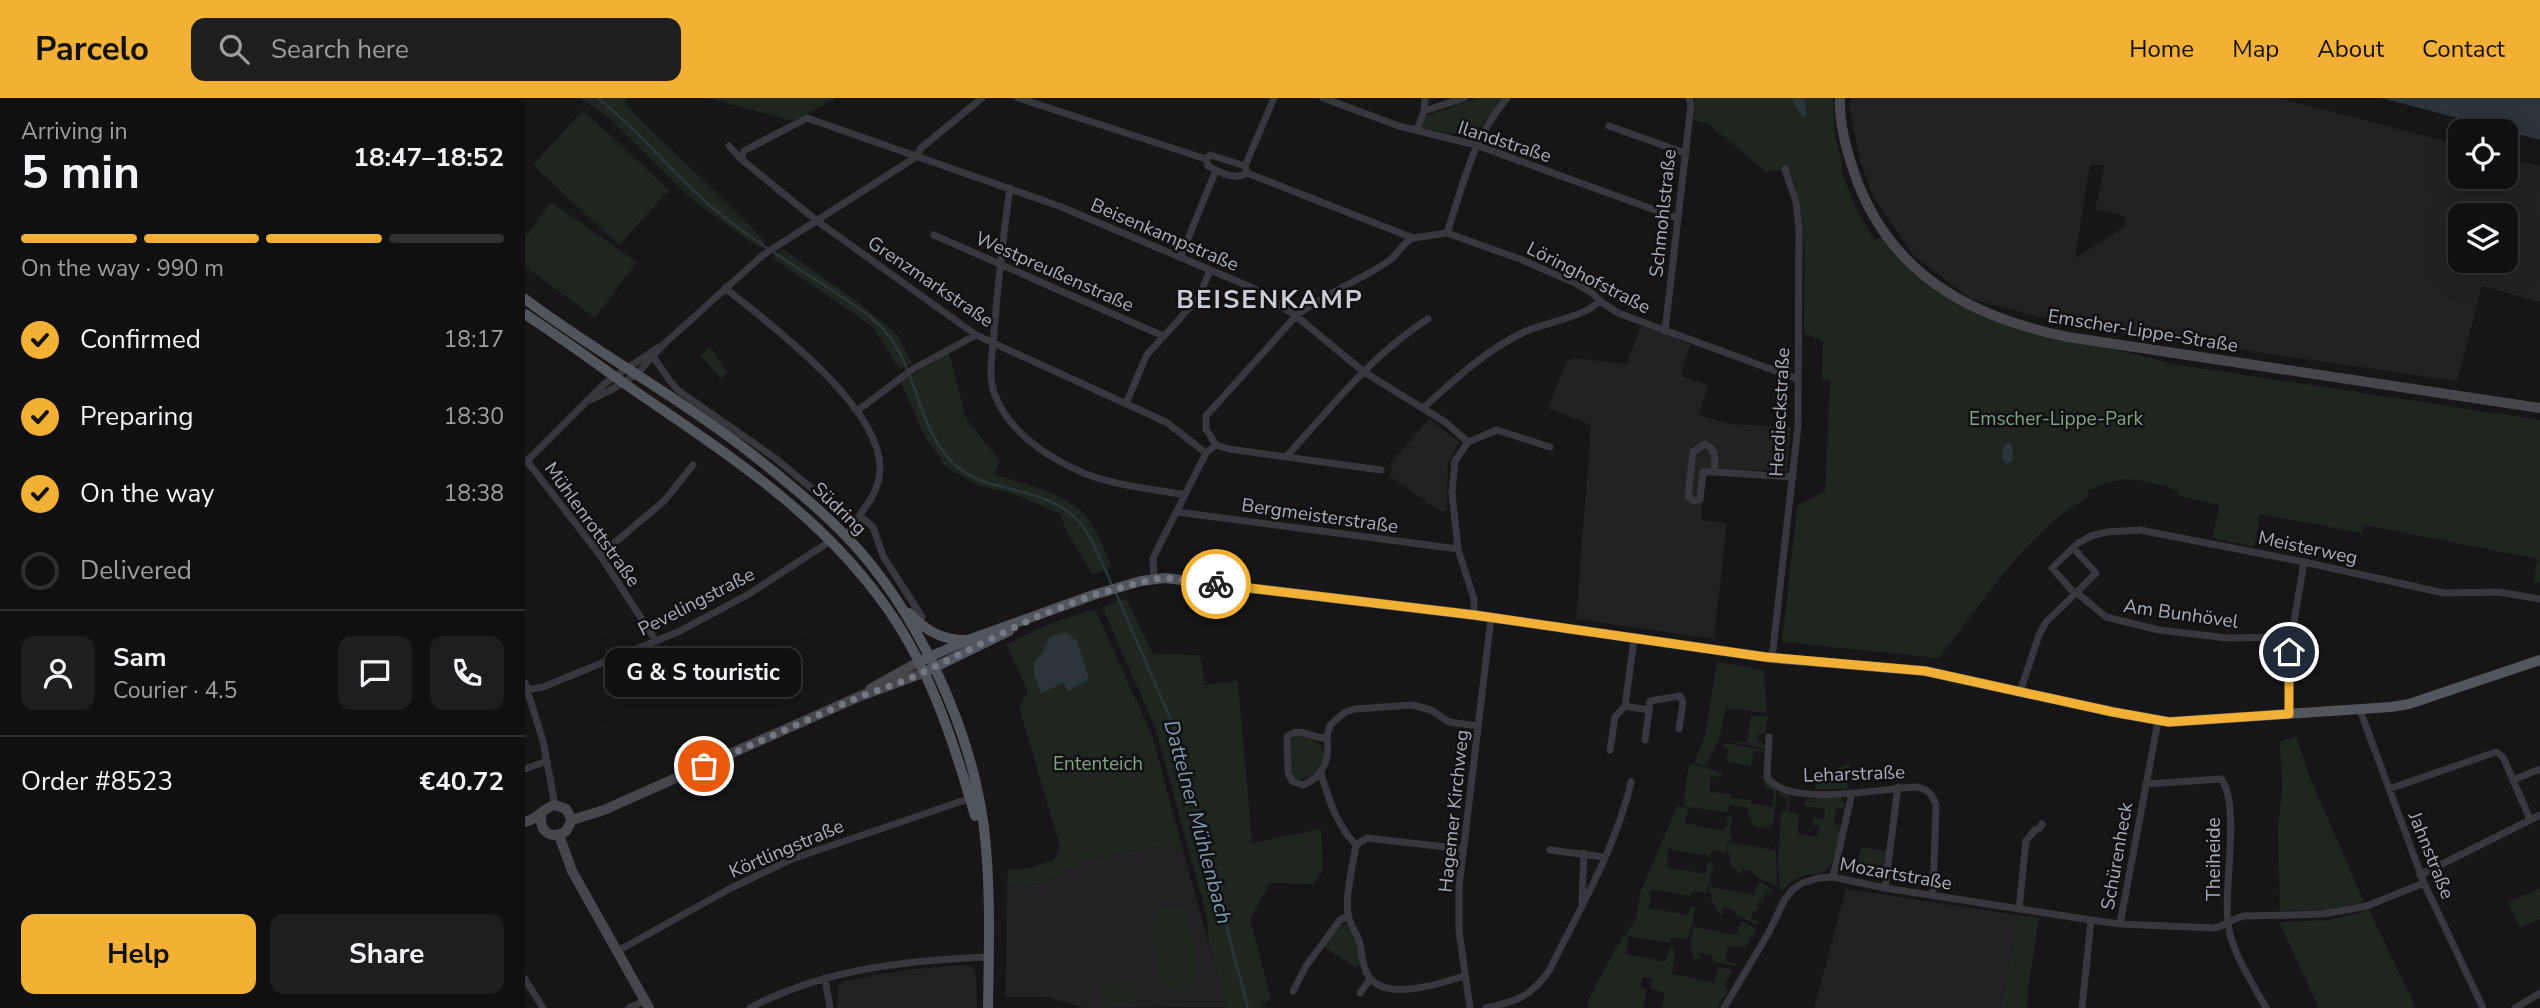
<!DOCTYPE html>
<html lang="en">
<head>
<meta charset="utf-8">
<style>
	:root { --surface:#101012; --page:#1e1e20; --text:#f1f3f6; --muted:#9c9d9f; --line:#303032; --accent:#f2b134 }
	body { margin:0; font-family:"Nunito Sans",sans-serif; background:var(--page); color:var(--text); height:100vh; display:flex; flex-direction:column; font-size:26px; white-space:nowrap }
	* { box-sizing:border-box; margin:0 }
	p { font-size:23px; color:var(--muted) }
	.icon { flex:none; width:38px; height:38px; fill:none; stroke:currentColor; stroke-width:2; stroke-linecap:round; stroke-linejoin:round }
	.map { position:relative; flex:1; overflow:hidden }
	.drawer { display:flex; flex-direction:column; background:var(--surface); width:525px }
	.drawer>* { flex:none }
	.tools { position:absolute; left:1923px; top:21px; display:grid; gap:14px }
	.tools a { display:grid; place-items:center; width:70px; height:70px; border-radius:14px; background:var(--surface); box-shadow:0 7px 28px #0002,0 0 0 2px var(--line); font-size:35px }
	.pin { position:absolute; display:grid; place-items:center; width:60px; height:60px; color:#fff; margin:-30px; border:4px solid #fff; border-radius:50%; box-shadow:0 2px 7px #0007 }
	.courier { position:absolute; display:grid; place-items:center; width:70px; height:70px; margin:-35px; border:5px solid #f2b134; border-radius:50%; background:#fff; color:#222; box-shadow:0 2px 9px #0007 }
	.bubble { position:absolute; height:49px; border-radius:14px; background:var(--surface); box-shadow:0 7px 28px #0002,0 0 0 2px var(--line); font-size:23px; font-weight:700; line-height:49px; text-align:center }
	.head em { font-style:normal; font-weight:700 }
	.head div { display:flex; flex-direction:column-reverse }
	.head { display:flex; align-items:center; justify-content:space-between; height:119px; padding:0 21px }
	h1 { font-size:46px; font-weight:700; line-height:52px }
	.bar { display:grid; grid-template-columns:repeat(4,1fr); gap:10px 7px; align-content:center; height:84px; padding:0 21px }
	.bar i { height:9px; border-radius:5px; background:var(--line) }
	.bar .on { background:var(--accent) }
	.bar p { grid-column:span 4 }
	.line { display:flex; align-items:center; gap:18px; padding:0 21px; border-top:2px solid var(--line) }
	.line div { flex:1 }
	.round { display:grid; place-items:center; flex:none; width:74px; height:74px; border-radius:14px; background:var(--page) }
	ol { padding:0 21px; list-style:none }
	li { display:flex; align-items:center; gap:21px; height:77px }
	li p { margin-inline-start:auto }
	li .icon { padding:7px; border-radius:50%; background:var(--accent); color:#111; stroke-width:4 }
	li:last-child { color:var(--muted) }
	li i { width:38px; height:38px; border:4px solid var(--line); border-radius:50% }
	.cta { display:flex; gap:14px; margin-top:auto; padding:14px 21px }
	.cta a { flex:1; height:80px; border-radius:14px; background:var(--accent); color:#111; font-size:28px; font-weight:700; line-height:80px; text-align:center }
	.cta a+a { background:var(--page); color:var(--text) }
	header { display:flex; align-items:center; gap:42px; box-sizing:border-box; height:98px; padding:0 35px; background:var(--accent); color:#111 }
	header strong { font-size:33px }
	nav { display:flex; gap:38px; margin-inline-start:auto; font-size:24px }
	.search { width:490px; height:63px; background:var(--page); display:flex; align-items:center; gap:18px; box-sizing:border-box; padding:0 24px; border-radius:14px; color:var(--muted); font-size:26px }
	main { display:flex; flex:1; min-height:0 }
	.map>svg:first-child { display:block }
	.built { fill:#222225; fill-rule:evenodd }
	.green { fill:#1e261f }
	.water { fill:#2c353c }
	.lines { fill:none; stroke-linecap:round; stroke-linejoin:round }
	.stream { stroke:#2c353c; stroke-width:2.5 }
	.street { stroke:#37383d; stroke-width:7 }
	.secondary { stroke:#45474d; stroke-width:10 }
	.primary { stroke:#53555c; stroke-width:10 }
	.done { stroke:#757880; stroke-width:7; stroke-dasharray:0 12.6 }
	.route { stroke:#f2b134; stroke-width:9 }
	.labels { text-anchor:middle; stroke-width:5; stroke-linejoin:round; paint-order:stroke }
	.street-label { font-size:19px; fill:#a8adb8; stroke:#111113 }
	.park-label { font-size:19px; fill:#7fa381; stroke:#111113 }
	.water-label { font-size:21px; font-style:italic; fill:#7f9bb3; stroke:#111113 }
	.district-label { font-size:26px; font-weight:bold; letter-spacing:2px; fill:#c9ccd4; stroke:#111113 }
</style>
</head>
<body>
<header>
<strong>Parcelo</strong>
<div class="search"><svg class="icon" aria-label="search" viewBox="0 0 24 24"><circle cx="10" cy="10" r="6"/><path d="M15 15l6 6"/></svg>Search here</div>
<nav><a>Home</a><a>Map</a><a>About</a><a>Contact</a></nav>
</header>
<main>
<section class="drawer">
<div class="head"><div><h1>5 min</h1><p>Arriving in</p></div><em>18:47–18:52</em></div>
<div class="bar"><i class="on"></i><i class="on"></i><i class="on"></i><i></i><p>On the way · 990 m</p></div>
<ol>
<li><svg class="icon" aria-label="check" viewBox="0 0 24 24"><path d="M5 12l5 5 9-10"/></svg>Confirmed<p>18:17</p></li>
<li><svg class="icon" aria-label="check" viewBox="0 0 24 24"><path d="M5 12l5 5 9-10"/></svg>Preparing<p>18:30</p></li>
<li><svg class="icon" aria-label="check" viewBox="0 0 24 24"><path d="M5 12l5 5 9-10"/></svg>On the way<p>18:38</p></li>
<li><i></i>Delivered</li>
</ol>
<div class="line" style="height:126px"><a class="round"><svg class="icon" aria-label="person" viewBox="0 0 24 24"><circle cx="12" cy="8" r="4"/><path d="M4 21q1-7 8-7t8 7"/></svg></a><div><b>Sam</b><p>Courier · 4.5</p></div><a class="round"><svg class="icon" aria-label="chat" viewBox="0 0 24 24"><path d="M4 5h16v11H9l-5 4z"/></svg></a><a class="round"><svg class="icon" aria-label="phone" viewBox="0 0 24 24"><path d="M5 4h4l2 5-3 2q2 4 5 5l2-3 5 2v4C11 20 4 13 5 4z"/></svg></a></div>
<div class="line" style="height:91px"><div>Order #8523</div><b>€40.72</b></div>
<div class="cta"><a>Help</a><a>Share</a></div>
</section>
<div class="map">
<svg width="2015" height="910" viewBox="0 0 2015 910">
	<rect width="100%" height="100%" fill="#161618"/>
	<path class="built" d="M1326 0H1754L1935 47 1936 79H1981V59L2015 68V204L1957 188 1932 283 1545 227 1446 201 1389 158 1348 98 1335 63 1324 8ZM1565 67H1580L1570 111 1601 119 1599 129 1550 160ZM1936 117H1981V163H1936Z
		M1116 227 1165 246 1156 278 1183 287 1174 317 1205 326 1266 329 1262 373 1181 371 1176 422 1202 425 1189 541 1051 521 1066 327 1023 310 1041 264 1049 260 1102 266Z
		M904 321 934 344 923 365 922 413 913 412 864 378 868 371 865 366Z
		M629 749 658 752 701 909 560 910 521 899H481L482 787 521 785 565 760Z
		M1321 791 1492 817 1476 910H1289Z
		M441 867 448 869 451 879 452 910H312L313 888 319 883 380 872Z"/>
	<path class="green" d="M55 0H104L100 5C145 53 196 96 240 144L233 149 169 103 83 19Z
		M182 0H312L268 23Z
		M952 0H978L948 39 897 30 901 18Z
		M1170 0H1266L1278 19 1280 0H1308L1310 37 1318 69 1315 70 1332 113 1350 143 1361 137 1436 205 1543 240 1654 267 2015 322V485L2009 484 2012 461 1840 427 1837 435 1735 416 1729 449 1688 440 1694 407 1655 398 1648 390 1614 382 1599 381 1579 386 1563 393 1562 400C1503 432 1456 507 1414 560L1257 544 1272 408 1300 393 1305 283 1297 282 1298 243 1279 235C1278 185 1286 117 1264 72L1241 74 1185 27 1169 22Z
		M58 12 144 92 94 147 8 67Z
		M26 104 112 164 70 220 0 168V140Z
		M258 151 331 203 372 236 387 265 374 271 348 229 246 159Z
		M185 249 203 275 196 281 176 258Z
		M424 255 441 320 475 363 469 376C500 387 542 393 563 421 574 436 580 453 587 470L568 477 542 434 535 416 489 396 452 387 421 369 399 337 376 284Z
		M600 501 602 502 628 556 675 557 680 587 713 583 727 745 796 731 798 772 788 786 745 785 725 821 746 901 737 905 738 910H701L684 846 682 820 630 629 577 509Z
		M570 511 628 640 658 752 629 749 565 760 521 785 482 787 483 772 502 770 529 762 535 748 494 609 503 594 481 546 531 523Z
		M1192 564 1239 572 1242 615 1201 610 1193 646H1191L1181 668 1169 665 1180 638Z
		M1226 617 1243 619 1240 635 1233 636 1232 641 1239 646 1242 651 1202 643 1222 644Z
		M768 638C784 637 795 642 800 658 796 671 783 687 769 679 765 667 763 649 768 638Z
		M1771 638 1785 680 1839 804 1801 812 1755 813 1753 732 1757 689 1755 643Z
		M1199 645 1242 653V654L1229 653 1226 669 1201 663 1204 651 1199 648Z
		M1164 665 1197 675V679L1186 678 1185 694 1205 696V700L1226 702V706L1247 708 1249 692 1242 691 1238 681 1240 680 1248 690 1252 691 1248 726 1242 730 1230 728 1223 717V710L1204 707 1203 715 1158 708Z
		M1325 665 1322 691 1290 692 1291 682 1304 683 1305 671 1310 672Z
		M1257 693H1263L1265 702 1263 714 1274 717 1273 736 1292 739 1294 728 1288 727V720L1299 721 1300 711 1279 708 1280 701 1316 699 1320 706 1319 711 1311 710 1309 726 1315 728C1314 737 1309 766 1302 771 1288 782 1275 770 1258 793L1255 792 1253 763 1256 713 1261 714 1263 700 1253 698Z
		M1152 708 1163 710 1160 725 1199 733 1204 718 1208 719 1204 737 1207 738 1206 745 1248 752 1251 748 1252 788 1230 778 1227 773 1216 771 1218 776C1207 772 1204 767 1205 756L1202 755 1204 741 1200 755 1187 752 1186 758 1143 751 1142 769 1180 776 1183 764 1189 765 1182 795 1167 793 1166 798 1126 792 1124 810 1163 817 1166 808 1171 809 1163 841 1146 839 1145 845 1103 838 1102 856 1140 864 1145 850 1150 851 1147 876 1189 884 1194 869 1208 872 1199 888 1204 892 1192 910H1137L1140 895 1125 890 1128 881 1118 879 1115 889 1122 892 1118 910H1062L1063 903 1089 853 1111 821 1116 792Z
		M1336 749 1361 753 1357 782 1316 773V760L1323 762V767L1332 768Z
		M1186 782 1187 789 1228 797 1234 784 1245 790 1248 795 1240 794 1238 804 1234 803 1232 813 1228 812 1226 821 1233 823 1232 827 1211 817 1208 812 1197 810 1198 816 1193 815 1186 802 1187 796 1184 795Z
		M2015 790V821L1995 830 1983 804Z
		M649 807 660 812 663 817 673 875C670 887 665 891 653 895 648 893 642 892 638 888 632 881 624 831 627 822 630 813 639 808 649 807Z
		M1844 812 1891 910H1794L1754 824 1804 822Z
		M1492 817 1514 820 1503 892 1502 910H1476Z
		M1169 822 1170 829 1211 837 1216 823 1231 831 1220 850 1203 848 1200 863 1212 865 1211 868 1190 864 1186 857 1174 855 1176 861H1170L1165 849Z
		M820 826 831 841 836 865 831 870 798 848 814 827Z
		M609 882 613 907 578 910 574 888Z"/>
	<path class="water" d="M1266 0H1280L1281 17 1278 20Z
		M1857 0H2015V42Z
		M1484 344 1488 352 1487 363 1481 366C1474 359 1477 349 1484 344Z
		M541 534 552 543 564 581 543 593 539 585 516 595 509 576V565L518 554 525 539Z"/>
	<g class="lines">
		<path class="stream" d="M73 0C115 33 147 75 188 110 224 140 265 165 305 191 324 204 344 215 359 232 394 271 391 331 430 367 446 381 462 385 482 390 556 408 558 422 587 487
			M590 493 648 627 723 910"/>
		<path class="street" d="M493 0 681 61 685 57 720 68 722 75C710 83 694 74 683 68L681 61
			M798 0 874 28 951 47 1152 120
			M899 13 939 0
			M1084 28 1160 55
			M892 32 899 13 900 0
			M204 48 216 61 292 123 451 237 641 324 681 355
			M391 59 396 50 457 0
			M216 61 219 53 282 20 534 108 728 190 771 218 839 274 920 324 943 344 930 363 927 395 933 451 949 501V517
			M720 68 749 0
			M722 75 888 140 922 135 995 161 1050 185 1067 195 1075 203 1093 215 1273 281
			M485 90C478 138 473 185 469 234 468 255 462 277 470 297 484 335 525 361 561 376 592 388 628 391 660 397
			M922 135C939 84 947 42 982 0
			M409 137 638 238
			M655 160 691 72
			M200 190C245 226 357 309 355 372 353 401 333 415 321 438
			M1140 233 1166 7 1164 0
			M129 260 145 283 154 293 250 360 320 418 331 423
			M65 302 86 292 112 276 139 246 238 157 391 59
			M601 306 621 258 674 199 685 172
			M898 310C929 282 961 252 999 234 1023 223 1056 221 1075 203
			M332 313 388 271 451 237
			M943 344 972 332 1025 349
			M691 347 704 351 856 372
			M761 359C805 311 847 256 903 221
			M2 363 75 457 131 543
			M1 364 79 286 134 249
			M1189 374H1178L1175 401 1169 403 1163 398 1168 354 1179 346C1193 352 1190 361 1189 374L1268 379
			M652 414 933 451
			M335 418 348 429 358 458 397 519
			M1548 450 1571 475 1550 496
			M75 457 139 403 168 367
			M629 481 628 460 681 355 691 347 681 331V318L771 218C800 195 835 183 865 162 874 155 877 145 888 140
			M1551 494 1581 519 1634 532 1702 540 1766 539
			M1247 560 1273 328 1274 130 1271 104 1260 71
			M0 585 18 643 30 707
			M0 592 18 589 153 534 224 496 307 442
			M1495 594 1514 537 1521 524 1550 496 1527 470 1552 446 1566 438 1582 434 1615 432 1779 464 1919 495 1974 494 2015 501
			M1100 608 1124 612 1120 642
			M1124 612 1125 603 1155 598 1158 605 1154 631
			M1835 612 1899 785 1958 910
			M1764 616V554L1779 464
			M802 638C805 660 800 678 778 687L767 683 763 674 762 639C774 629 784 638 797 640L802 638 805 627 820 614 830 611 887 607 906 612 924 624 953 628
			M1244 639 1242 679C1263 711 1358 690 1392 689 1404 692 1408 697 1411 708L1408 797
			M1085 652 1090 619 1100 608 1109 542
			M0 671 22 663
			M796 676C805 704 811 726 831 747
			M1988 682 2015 671
			M1621 686 1696 681C1716 707 1698 791 1703 826 1707 855 1727 884 1741 910
			M1864 691 1971 654 1978 659 2005 721
			M938 751 842 740 831 747C828 767 820 797 823 816 824 827 833 836 835 846 837 856 837 868 843 877 859 905 916 885 939 878
			M1025 752 1079 759
			M1895 777 2015 717
			M1308 779 1327 695
			M1360 790 1373 689
			M1057 805 1059 755
			M1494 811 1501 743 1510 732 1515 730 1517 726
			M1595 826 1689 830C1701 828 1708 820 1719 818L1798 816 1842 808 1899 785
			M91 854 206 790 267 761 449 699
			M300 880 305 910
			M0 881 18 910
			M768 893 781 868 815 822 823 818
			M835 895 845 881
			M104 910 120 903
			M225 910C298 871 383 862 464 859
			M945 910 934 833V789L966 520
			M961 910C991 904 1006 898 1024 873 1054 812 1091 750 1106 684
			M1199 910 1244 834 1259 803 1267 792 1277 785 1294 780 1308 779 1360 790 1566 822
			M1557 910 1566 822 1595 826 1633 623
			M1990 910 2015 895"/>
		<path class="secondary" d="M1315 0C1314 24 1321 51 1329 74 1363 175 1444 219 1543 239L2015 310
			M345 591 393 564
			M47 722 79 712 333 599 398 575
			M0 724C15 720 17 710 30 707L41 711 47 722 41 733C27 742 15 735 16 718
			M34 737 47 773 124 910"/>
		<path class="primary" d="M0 201C70 254 149 296 219 350 254 377 289 405 320 437 391 510 446 629 459 730 466 789 464 850 463 910
			M0 216C34 239 67 262 100 286 198 354 295 413 364 513 406 573 430 648 450 718
			M384 515C400 532 416 542 440 542
			M393 564 443 542 568 497 616 483 640 480 949 517 1247 560 1400 573 1588 614 1644 624 1866 609 1884 606 2015 562
			M404 572 484 533"/>
	</g>
	<g class="lines">
		<path class="done" d="M179 668 334 599 384 581 511 519 568 497 629 481 640 480 691 486"/>
		<path class="route" d="M691 486 949 517 1240 559 1400 573 1588 614 1644 624 1764 616V554"/>
	</g>
	<g class="labels">
		<g class="street-label">
			<text transform="translate(980 43) rotate(18)" y="7">Ilandstraße</text>
			<text transform="translate(1137 115) rotate(-84)" y="7">Schmohlstraße</text>
			<text transform="translate(640 136) rotate(23)" y="7">Beisenkampstraße</text>
			<text transform="translate(530 173) rotate(24)" y="7">Westpreußenstraße</text>
			<text transform="translate(1064 179) rotate(27)" y="7">Löringhofstraße</text>
			<text transform="translate(406 183) rotate(34)" y="7">Grenzmarkstraße</text>
			<text transform="translate(1618 232) rotate(9)" y="7">Emscher-Lippe-Straße</text>
			<text transform="translate(1254 314) rotate(-87)" y="7">Herdieckstraße</text>
			<text transform="translate(315 410) rotate(44)" y="7">Südring</text>
			<text transform="translate(795 417) rotate(8)" y="7">Bergmeisterstraße</text>
			<text transform="translate(68 426) rotate(54)" y="7">Mühlenrottstraße</text>
			<text transform="translate(1783 449) rotate(12)" y="7">Meisterweg</text>
			<text transform="translate(171 503) rotate(-27)" y="7">Pevelingstraße</text>
			<text transform="translate(1656 515) rotate(8)" y="7">Am Bunhövel</text>
			<text transform="translate(1329 675) rotate(-2)" y="7">Leharstraße</text>
			<text transform="translate(928 713) rotate(-84)" y="7">Hagemer Kirchweg</text>
			<text transform="translate(261 750) rotate(-23)" y="7">Körtlingstraße</text>
			<text transform="translate(1907 757) rotate(68)" y="7">Jahnstraße</text>
			<text transform="translate(1591 758) rotate(-80)" y="7">Schürenheck</text>
			<text transform="translate(1688 761) rotate(-90)" y="7">Theiheide</text>
			<text transform="translate(1371 775) rotate(10)" y="7">Mozartstraße</text>
		</g>
		<g class="park-label">
			<text x="1531" y="327">Emscher-Lippe-Park</text>
			<text x="573" y="672">Ententeich</text>
		</g>
		<g class="water-label">
			<text transform="translate(673 724) rotate(75)" y="7">Dattelner Mühlenbach</text>
		</g>
		<g class="district-label">
			<text x="745" y="210">BEISENKAMP</text>
		</g>
	</g>
</svg>
<div class="tools">
<a><svg class="icon" aria-label="locate" viewBox="0 0 24 24"><circle cx="12" cy="12" r="6"/><path d="M12 2v4M12 18v4M2 12h4M18 12h4"/></svg></a>
<a><svg class="icon" aria-label="layers" viewBox="0 0 24 24"><path d="M12 4l9 5-9 5-9-5zM3 14l9 5 9-5"/></svg></a>
</div>
<div class="pin" style="left:179px;top:668px;background:#ea580c"><svg class="icon" aria-label="bag" viewBox="0 0 24 24"><path d="M5 8h14l-1 12H6zM9 8a3 3 0 0 1 6 0"/></svg></div>
<div class="pin" style="left:1764px;top:554px;background:#1f2937"><svg class="icon" aria-label="home" viewBox="0 0 24 24"><path d="M3 11l9-7 9 7M6 9v11h12V9"/></svg></div>
<div class="courier" style="left:691px;top:486px"><svg class="icon" aria-label="bike" viewBox="0 0 24 24"><circle cx="6" cy="16" r="4"/><circle cx="18" cy="16" r="4"/><path d="M6 16l4-8h5l3 8M10 8l3 8H6M13 5h3"/></svg></div>
<div class="bubble" style="left:80px;top:550px;width:196px">G &amp; S touristic</div>
</div>
</main>
</body>
</html>
